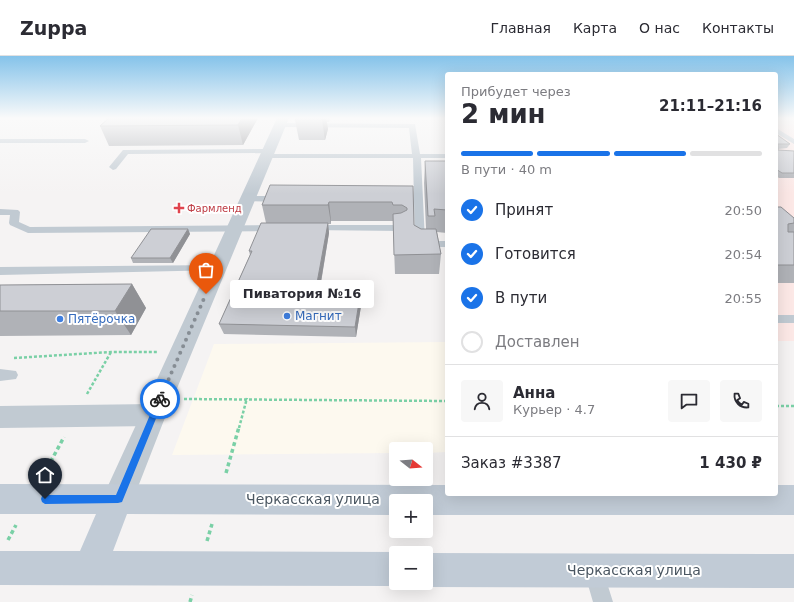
<!DOCTYPE html>
<html lang="ru">
<head>
<meta charset="utf-8">
<style>
	:root { --surface:#fff; --page:#f7f7f7; --text:#2b2b33; --muted:#7c7c81; --line:#e1e1e2; --accent:#1a73e8 }
	body { margin:0; font-family:"DejaVu Sans",sans-serif; background:var(--page); color:var(--text); height:100vh; display:flex; flex-direction:column; font-size:15px; white-space:nowrap }
	* { box-sizing:border-box; margin:0 }
	p { font-size:13px; color:var(--muted) }
	.icon { flex:none; width:22px; height:22px; fill:none; stroke:currentColor; stroke-width:2; stroke-linecap:round; stroke-linejoin:round }
	.map { position:relative; flex:1; overflow:hidden }
	.side { position:absolute; left:445px; top:16px; width:333px; height:424px; display:flex; flex-direction:column; background:var(--surface); border-radius:4px; box-shadow:0 4px 16px #0002 }
	.side>* { flex:none }
	.needle { width:26px; rotate:107deg }
	.fabs { position:absolute; left:389px; top:386px; display:grid; gap:8px }
	.fabs a { display:grid; place-items:center; width:44px; height:44px; border-radius:4px; background:var(--surface); box-shadow:0 4px 16px #0002; font-size:20px }
	.pin { position:absolute; display:grid; place-items:center; width:34px; height:34px; color:#fff; margin:-41px -17px; border-radius:50% 50% 50% 0; rotate:-45deg; box-shadow:0 0 4px #0007 }
	.pin .icon { rotate:45deg }
	.courier { position:absolute; display:grid; place-items:center; width:40px; height:40px; margin:-20px; border:3px solid #1a73e8; border-radius:50%; background:#fff; color:#222; box-shadow:0 1px 5px #0007 }
	.bubble { position:absolute; height:28px; border-radius:4px; background:var(--surface); box-shadow:0 4px 16px #0002; font-size:13px; font-weight:700; line-height:28px; text-align:center }
	.summary em { font-style:normal; font-weight:700 }
	.summary div { display:flex; flex-direction:column-reverse }
	.summary { display:flex; align-items:center; justify-content:space-between; height:68px; padding:0 16px }
	h1 { font-size:26px; font-weight:700; line-height:30px }
	.bar { display:grid; grid-template-columns:repeat(4,1fr); gap:6px 4px; align-content:center; height:48px; padding:0 16px }
	.bar i { height:5px; border-radius:3px; background:var(--line) }
	.bar .on { background:var(--accent) }
	.bar p { grid-column:span 4 }
	.line { display:flex; align-items:center; gap:10px; padding:0 16px; border-top:1px solid var(--line) }
	.line div { flex:1 }
	.round { display:grid; place-items:center; flex:none; width:42px; height:42px; border-radius:4px; background:var(--page) }
	ol { padding:0 16px; list-style:none }
	li { display:flex; align-items:center; gap:12px; height:44px }
	li p { margin-inline-start:auto }
	li .icon { padding:4px; border-radius:50%; background:var(--accent); color:#fff; stroke-width:4 }
	li:last-child { color:var(--muted) }
	li i { width:22px; height:22px; border:2px solid var(--line); border-radius:50% }
	header { display:flex; align-items:center; gap:24px; box-sizing:border-box; height:56px; padding:0 20px; background:var(--surface); border-bottom:1px solid var(--line) }
	header strong { font-size:19px }
	nav { display:flex; gap:22px; margin-inline-start:auto; font-size:14px }
	.map>svg:first-child { display:block }
	.commercial { fill:#fdf9ef }
	.medical { fill:#fce8e6 }
	.lines { fill:none; stroke-linecap:round; stroke-linejoin:round }
	.path-far1 { stroke:#7ad0a6; stroke-width:2.5; stroke-dasharray:3 2; stroke-linecap:butt }
	.path { stroke:#7ad0a6; stroke-width:3.5; stroke-dasharray:4 3; stroke-linecap:butt }
	.service { fill:#c1cad2; fill-rule:evenodd }
	.minor { fill:#c1cad2; fill-rule:evenodd }
	.tertiary { fill:#c1cad2; fill-rule:evenodd }
	.secondary { fill:#c1cbd6; fill-rule:evenodd }
	.wall { fill:#b0b2b7 }
	.shaded-wall { fill:#909195 }
	.building { fill:#cdcfd5; stroke:#909195 }
	.route { fill:#1a73e8 }
	.done { stroke:#868d94; stroke-width:4; stroke-dasharray:0 7.2 }
	.health-dot { fill:#e0444e; stroke:#fff; stroke-width:1.5 }
	.shop-dot { fill:#3f7fe0; stroke:#fff; stroke-width:1.5 }
	.labels { text-anchor:middle; stroke-width:4; stroke-linejoin:round; paint-order:stroke }
	.far-health-label { font-size:10px; fill:#be3a42; stroke:#fff; text-anchor:start }
	.shop-label { font-size:12px; fill:#366cbe; stroke:#fff; text-anchor:start }
	.near-street-label { font-size:14px; fill:#4a5661; stroke:#fff }
</style>
</head>
<body>
<header>
<strong>Zuppa</strong>
<nav><a>Главная</a><a>Карта</a><a>О нас</a><a>Контакты</a></nav>
</header>
<div class="map">
<svg width="794" height="546" viewBox="0 0 794 546">
	<rect width="100%" height="100%" fill="#f5f3f3"/>
	<path class="commercial" d="M447 286V396L426 397V393H396V397L172 399 214 288Z"/>
	<path class="medical" d="M776 62H794V285H776Z"/>
	<g class="lines">
		<path class="path-far1" d="M14 302 111 296H157
			M87 338 111 296
			M184 343 447 345
			M776 350H794
			M239 372 247 342"/>
		<path class="path" d="M226 417 239 371
			M44 418 64 381
			M8 484 16 469
			M207 485 212 468
			M190 546 192 539"/>
		<path class="service" d="M277 67 415 68 420 98H447V102H421L425 185H447V191H420L415 188 413 102H266L262 100 266 98H412L409 72 280 71H277Z
			M776 72 794 83V88L776 77Z
			M0 83H85L89 85 85 87H0Z
			M269 93H272V97L128 98 116 113 113 114 109 111 123 94H126Z
			M248 140H282L287 143 282 146 245 145 243 143 245 141Z
			M0 153 18 154 20 156 19 166 30 171 276 169 281 172 276 175 28 177 10 169 9 167 10 159H0Z
			M312 169H401L406 172 401 175 308 174 307 172Z
			M218 209 222 210 224 212 222 214 0 219V211Z
			M776 259H794V267H776Z
			M0 313 16 315 18 319 16 323 0 325Z
			M594 505 601 508 613 546H593L584 515 587 508Z"/>
		<path class="minor" d="M153 348 162 351 166 359 162 367 153 370 0 372V350Z"/>
		<path class="tertiary" d="M277 62H289L166 359 129 454 118 458 107 454 103 443 107 432Z"/>
		<path class="secondary" d="M0 428 447 429V438H776V429H794V459H426V445H396V459L127 458 113 495 396 496 398 497H396V527H403L396 530 0 529V495H80L96 458H0Z
			M426 497 794 498V532L426 531 417 527H426Z"/>
	</g>
	<path class="wall" d="M106 62H258L243 89 109 90 100 70 107 64Z
		M297 62H330L329 66H327L328 73 325 84H299L295 64Z
		M776 78 790 88 787 92 778 93V94L794 95V122H779L776 120Z
		M425 105H447V177L437 176 441 198 439 218H395L393 165H331V168H328L329 177 321 227 362 228 363 238 356 281 224 278 219 268 250 199 249 195 266 167 262 149 413 130 414 169 421 173H426L424 127Z
		M776 151 794 162V227H776Z
		M188 173 190 178 173 207H133L131 202Z
		M132 228 146 252 131 279 0 280V229Z"/>
	<path class="shaded-wall" d="M242 62H258L243 89 238 69Z
		M323 62H326L328 73 325 84 322 64Z
		M329 146 331 165V168L328 149Z
		M328 167 329 177 319 237 317 227Z
		M188 173 190 178 173 207 170 202Z
		M132 228 146 252 131 279 115 255Z
		M362 228 363 238 356 281 355 271Z"/>
	<path class="building" d="M109 62H242L238 69 100 70Z
		M297 62H323L322 64H295Z
		M776 78 790 88H778V94L794 95V117H782L776 113Z
		M425 105H447V154L434 153 435 160H428Z
		M270 129 413 130 414 169 421 173H436L441 198 394 199 393 158 401 157 407 154V152L402 149H393L392 146H329L328 149H262Z
		M776 151H781L794 162V167L788 168V176H794V209H776Z
		M261 167H328L317 227 362 228 355 271 219 268 252 195H249Z
		M151 173H188L170 202H131Z
		M132 228 115 255H0V229Z"/>
	<linearGradient id="sky" x2="0" y2="1"><stop stop-color="#85c3ea"/><stop offset="0.45" stop-color="#fafafa"/><stop offset="1" stop-color="#fafafa" stop-opacity="0"/></linearGradient>
	<rect width="794" height="138" fill="url(#sky)"/>
	<path class="route" d="M158 340H163L164 343 122 446 118 447 45 448 42 446 41 443 42 440 45 439H116Z"/>
	<g class="lines">
		<path class="done" d="M160 343 206 238"/>
	</g>
	<path class="health-dot" d="M177 146h4v4h4v4h-4v4h-4v-4h-4v-4h4z"/>
	<g class="shop-dot">
		<circle cx="287" cy="260" r="4"/>
		<circle cx="60" cy="263" r="4"/>
	</g>
	<g class="labels">
		<g class="far-health-label">
			<text x="187" y="156">Фармленд</text>
		</g>
		<g class="shop-label">
			<text x="295" y="264">Магнит</text>
			<text x="68" y="267">Пятёрочка</text>
		</g>
		<g class="near-street-label">
			<text x="313" y="448">Черкасская улица</text>
			<text x="634" y="519">Черкасская улица</text>
		</g>
	</g>
</svg>
<div class="fabs">
<a><svg class="needle" viewBox="-14 -14 28 28"><path d="M0-13l5 13h-10z" fill="#e53935"/><path d="M0 13l5-13h-10z" fill="#7c7c81"/></svg></a>
<a>+</a>
<a>−</a>
</div>
<div class="pin" style="left:206px;top:238px;background:#ea580c"><svg class="icon" aria-label="bag" viewBox="0 0 24 24"><path d="M5 8h14l-1 12H6zM9 8a3 3 0 0 1 6 0"/></svg></div>
<div class="pin" style="left:45px;top:443px;background:#1f2937"><svg class="icon" aria-label="home" viewBox="0 0 24 24"><path d="M3 11l9-7 9 7M6 9v11h12V9"/></svg></div>
<div class="courier" style="left:160px;top:343px"><svg class="icon" aria-label="bike" viewBox="0 0 24 24"><circle cx="6" cy="16" r="4"/><circle cx="18" cy="16" r="4"/><path d="M6 16l4-8h5l3 8M10 8l3 8H6M13 5h3"/></svg></div>
<div class="bubble" style="left:230px;top:224px;width:144px">Пиватория №16</div>
<section class="side">
<div class="summary"><div><h1>2 мин</h1><p>Прибудет через</p></div><em>21:11–21:16</em></div>
<div class="bar"><i class="on"></i><i class="on"></i><i class="on"></i><i></i><p>В пути · 40 m</p></div>
<ol>
<li><svg class="icon" aria-label="check" viewBox="0 0 24 24"><path d="M5 12l5 5 9-10"/></svg>Принят<p>20:50</p></li>
<li><svg class="icon" aria-label="check" viewBox="0 0 24 24"><path d="M5 12l5 5 9-10"/></svg>Готовится<p>20:54</p></li>
<li><svg class="icon" aria-label="check" viewBox="0 0 24 24"><path d="M5 12l5 5 9-10"/></svg>В пути<p>20:55</p></li>
<li><i></i>Доставлен</li>
</ol>
<div class="line" style="height:72px"><a class="round"><svg class="icon" aria-label="person" viewBox="0 0 24 24"><circle cx="12" cy="8" r="4"/><path d="M4 21q1-7 8-7t8 7"/></svg></a><div><b>Анна</b><p>Курьер · 4.7</p></div><a class="round"><svg class="icon" aria-label="chat" viewBox="0 0 24 24"><path d="M4 5h16v11H9l-5 4z"/></svg></a><a class="round"><svg class="icon" aria-label="phone" viewBox="0 0 24 24"><path d="M5 4h4l2 5-3 2q2 4 5 5l2-3 5 2v4C11 20 4 13 5 4z"/></svg></a></div>
<div class="line" style="height:52px"><div>Заказ #3387</div><b>1 430 ₽</b></div>
</section>
</div>
</body>
</html>
